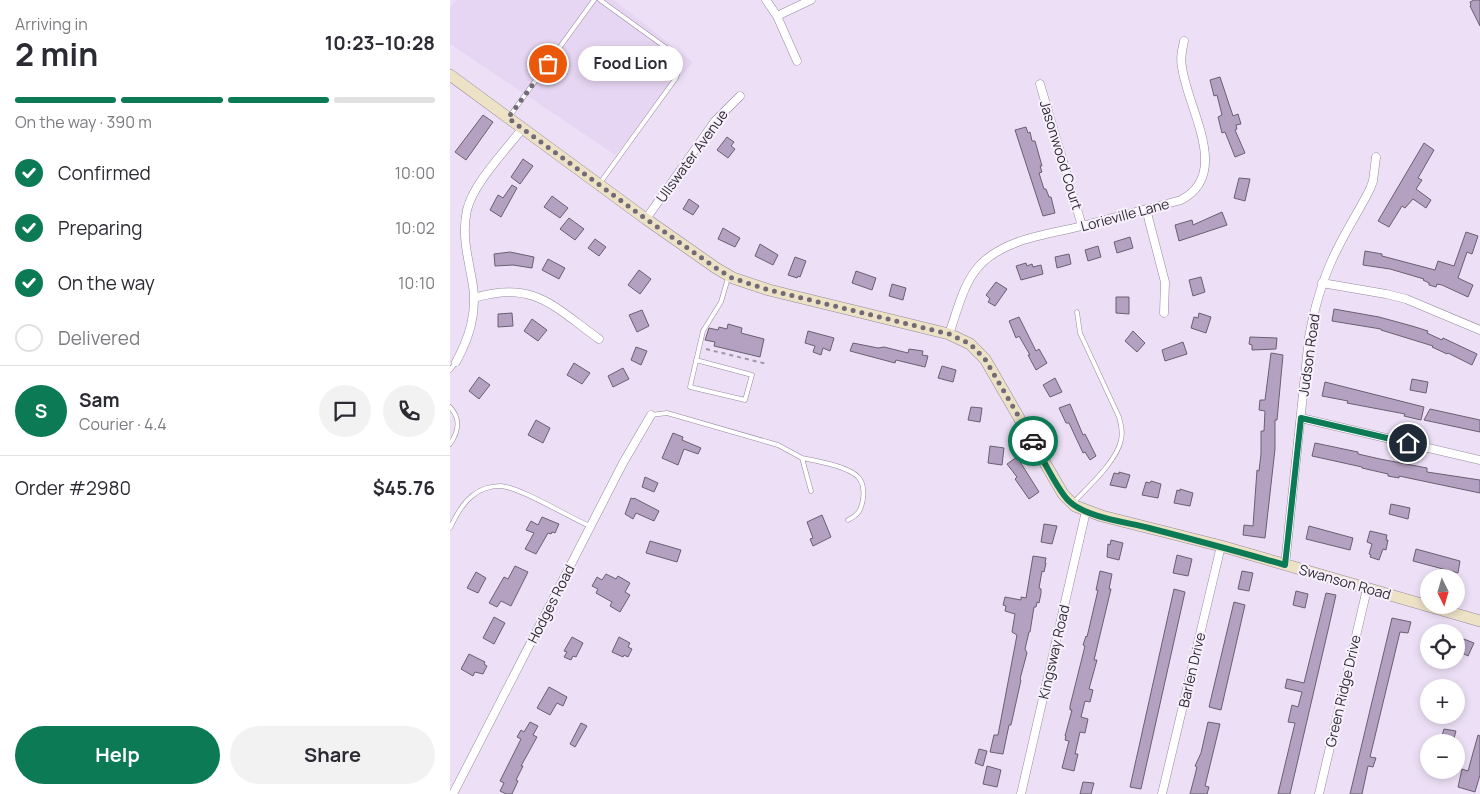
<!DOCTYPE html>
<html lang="en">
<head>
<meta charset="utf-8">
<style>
	:root { --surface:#fff; --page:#f2f2f3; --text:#2b2b33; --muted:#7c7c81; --line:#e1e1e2; --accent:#0c7a55 }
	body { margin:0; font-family:Manrope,sans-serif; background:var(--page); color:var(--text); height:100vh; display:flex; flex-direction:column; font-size:19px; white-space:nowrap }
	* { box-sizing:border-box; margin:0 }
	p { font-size:16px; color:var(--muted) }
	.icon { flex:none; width:28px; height:28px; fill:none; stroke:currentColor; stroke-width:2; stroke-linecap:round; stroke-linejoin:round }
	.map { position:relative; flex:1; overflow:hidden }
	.side { display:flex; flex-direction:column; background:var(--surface); width:450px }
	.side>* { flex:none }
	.needle { width:32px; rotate:175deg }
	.buttons { position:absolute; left:970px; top:569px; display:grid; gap:10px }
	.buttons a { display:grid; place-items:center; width:45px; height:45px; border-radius:50%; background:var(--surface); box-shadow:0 2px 8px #0003; font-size:25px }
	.pin { position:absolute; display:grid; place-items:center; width:42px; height:42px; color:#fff; margin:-21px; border:2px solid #fff; border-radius:50%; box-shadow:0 1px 5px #0007 }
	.courier { position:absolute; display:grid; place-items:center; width:50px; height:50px; margin:-25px; border:4px solid #0c7a55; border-radius:50%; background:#fff; color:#222; box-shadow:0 1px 6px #0007 }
	.bubble { position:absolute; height:35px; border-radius:18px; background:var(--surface); box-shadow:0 2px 8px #0003; font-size:16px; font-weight:700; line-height:35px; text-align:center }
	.head em { font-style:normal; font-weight:700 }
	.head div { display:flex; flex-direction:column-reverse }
	.head { display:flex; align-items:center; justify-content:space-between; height:85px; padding:0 15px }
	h1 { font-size:32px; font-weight:700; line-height:38px }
	.bar { display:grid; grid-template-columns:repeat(4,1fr); gap:8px 5px; align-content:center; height:60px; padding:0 15px }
	.bar i { height:6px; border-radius:4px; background:var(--line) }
	.bar .selected { background:var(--accent) }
	.bar p { grid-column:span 4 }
	.line { display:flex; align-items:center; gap:12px; padding:0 15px; border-top:1px solid var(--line) }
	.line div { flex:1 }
	.round { display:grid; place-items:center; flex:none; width:52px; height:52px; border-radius:26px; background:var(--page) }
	ol { padding:0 15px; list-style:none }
	li { display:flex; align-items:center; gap:15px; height:55px }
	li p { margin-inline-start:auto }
	li .icon { padding:5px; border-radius:50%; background:var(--accent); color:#fff; stroke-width:4 }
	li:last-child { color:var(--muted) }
	li i { width:28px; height:28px; border:2px solid var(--line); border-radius:50% }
	.primary-button { display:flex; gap:10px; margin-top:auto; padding:10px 15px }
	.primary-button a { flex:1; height:58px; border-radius:30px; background:var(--accent); color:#fff; font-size:20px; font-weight:700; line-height:58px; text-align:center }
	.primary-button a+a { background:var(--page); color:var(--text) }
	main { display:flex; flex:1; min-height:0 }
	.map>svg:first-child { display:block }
	.built { fill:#e7d6f3 }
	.building { fill:#b4a1c1; stroke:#6a5f71 }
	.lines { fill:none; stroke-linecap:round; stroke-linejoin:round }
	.lane-casing { stroke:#95899d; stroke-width:5 }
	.street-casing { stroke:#95899d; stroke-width:9 }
	.secondary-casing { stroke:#95899d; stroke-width:12 }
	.path { stroke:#9f96a6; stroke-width:2; stroke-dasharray:4 4; stroke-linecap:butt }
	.lane { stroke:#fff; stroke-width:4 }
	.street { stroke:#fff; stroke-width:8 }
	.secondary { stroke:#ede1c6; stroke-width:11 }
	.done { stroke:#726a77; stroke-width:5; stroke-dasharray:0 9 }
	.route { stroke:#0c7a55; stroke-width:6 }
	.labels { text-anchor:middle; stroke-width:4; stroke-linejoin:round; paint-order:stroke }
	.street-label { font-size:14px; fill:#2f2a32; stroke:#f7f0fd }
</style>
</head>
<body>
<main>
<section class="side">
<div class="head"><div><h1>2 min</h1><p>Arriving in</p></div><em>10:23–10:28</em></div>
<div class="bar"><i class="selected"></i><i class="selected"></i><i class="selected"></i><i></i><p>On the way · 390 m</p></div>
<ol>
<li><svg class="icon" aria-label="check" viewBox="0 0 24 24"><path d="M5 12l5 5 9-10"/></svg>Confirmed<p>10:00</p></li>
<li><svg class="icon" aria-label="check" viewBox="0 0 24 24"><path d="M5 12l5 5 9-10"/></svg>Preparing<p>10:02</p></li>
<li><svg class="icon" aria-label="check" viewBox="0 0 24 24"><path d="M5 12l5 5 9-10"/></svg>On the way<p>10:10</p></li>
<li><i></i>Delivered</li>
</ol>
<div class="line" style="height:90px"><b class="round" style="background:var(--accent);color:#fff">S</b><div><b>Sam</b><p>Courier · 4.4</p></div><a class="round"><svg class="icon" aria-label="chat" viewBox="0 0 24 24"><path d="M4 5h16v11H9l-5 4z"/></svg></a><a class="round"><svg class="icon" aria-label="phone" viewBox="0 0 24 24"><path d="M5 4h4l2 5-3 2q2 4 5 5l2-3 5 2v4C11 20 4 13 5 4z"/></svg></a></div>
<div class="line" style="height:65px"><div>Order #2980</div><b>$45.76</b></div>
<div class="primary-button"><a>Help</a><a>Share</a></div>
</section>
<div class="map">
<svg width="1030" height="794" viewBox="0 0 1030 794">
	<rect width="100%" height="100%" fill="#ede0f6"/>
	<path class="built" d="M6 0H164L243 62 165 155 0 44V8Z"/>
	<path class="building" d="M1024 0H1030V26L1020 6 1021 5 1020 2Z
		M770 77 783 116 788 114 791 124 786 125 787 129 785 130 795 153 785 157 775 132 772 133 768 117 772 115 767 95 764 96 760 80Z
		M33 115 43 122 16 160 5 152Z
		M576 127 578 133 580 132 582 141H585L592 166H590L592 172 589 173 594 189H596L599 197H601L605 213 593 216 565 130Z
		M277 137 284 142 281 146 285 149 278 158 267 150Z
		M974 143 984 150 968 178 972 180 966 189 981 200 976 208 963 199 955 208 952 206 939 227 928 221Z
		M73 159 83 166 70 184 61 177Z
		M789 178 800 179 795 201 784 198Z
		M62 185 67 188 51 217 40 210 48 195 53 198Z
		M102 196 118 208 110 218 94 207Z
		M239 199 249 206 243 215 233 209Z
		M772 212 777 225 729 241 725 225 742 220 743 225Z
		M119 218 134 229 125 240 110 229Z
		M273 228 290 238 285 247 268 239Z
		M1016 232 1028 236 1022 254 1017 252 1008 278 1023 285 1018 297 992 285 987 284 986 287 979 285V283L973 280 974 279 940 269 913 265 915 251 932 254V256L985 270 988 261 1004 266Z
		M680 237 683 248 667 253 664 242Z
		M145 239 156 247 149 256 138 248Z
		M310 244 328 255 323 265 305 256Z
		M648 246 651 257 638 261 635 250Z
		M60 252 84 257 82 268 63 265 45 266 44 254Z
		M619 254 621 264 607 268 605 257Z
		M345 257 356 261 350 277 348 276 347 278 338 275Z
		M98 259 115 268 109 279 92 270Z
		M576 263 577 266 582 264 583 267 591 265 593 274 571 280 566 266Z
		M189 270 201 279 190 294 178 285Z
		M406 271 426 278 422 290 402 283Z
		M751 277 755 292 743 296 739 280Z
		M546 282 557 289 545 306 538 302 540 299 536 295Z
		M442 284 456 288 453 300 439 296Z
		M666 297H679V314L666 313Z
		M884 309 929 317 962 326 978 331 977 333 992 340 993 338 1027 354 1022 365 998 353 997 354 982 347 983 346 931 330V329L882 321Z
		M192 310 199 326 187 332 179 315Z
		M62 313 63 326 48 327V314Z
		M749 313 761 317 756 333 741 328 744 317 748 318Z
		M569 317 586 351 589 349 597 363 586 370 578 355H580L569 336 566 338 559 321Z
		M82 319 97 330 88 341 74 331Z
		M278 324 292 328 291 333 314 339 310 357 264 346 265 342 255 340 259 328 268 330 269 327 277 329Z
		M358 331 384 338 380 351 373 348 371 355 363 352 365 346 355 343Z
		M683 331 695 343 687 352 675 341Z
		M800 337 827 338 826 349 802 350V345L799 344Z
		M733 342 737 354 715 361 712 350Z
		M403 343 428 348 434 347 458 353 459 349 473 351 472 355 478 356 475 367 446 360 445 363 400 351Z
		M186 347 197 351 191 365 181 360Z
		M821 353 833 355 827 420H825V449L815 538 793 535 794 525 803 526 807 470 809 471 811 454V431H814L815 411 809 410 810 400H815Z
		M124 363 140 373 132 384 117 375Z
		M492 366 506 370 503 382 488 378Z
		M173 368 179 379 163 387 158 376Z
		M29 377 40 385 29 399 19 391Z
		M605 378 612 392 600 397 593 385Z
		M962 379 978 382 976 393 960 390Z
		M875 382 974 407 971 420 954 416 955 414 897 403 898 401 872 396Z
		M620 404 633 435 635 434 646 456 640 460 635 452 633 453 619 423H616L609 408Z
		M521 407 532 408 530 422 518 420Z
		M980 409 1030 420V432L974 420Z
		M86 420 100 428 93 443 78 435Z
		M223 433 233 437 232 440 251 448 248 454 234 449 228 465 212 458Z
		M865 443 908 452V454L930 459 977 468V472L1030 480V493L949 476V478L938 476V474L912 468V467L862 456Z
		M540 446 554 448 552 465 538 463Z
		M567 457 589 492 579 499 565 479 567 477 557 464Z
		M669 472 680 475 676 488 660 485 664 473 669 474Z
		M195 477 208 483 204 492 192 487Z
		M701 481 711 484 708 498 692 495 696 482 700 483Z
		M730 489 743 493 740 506 724 503 727 490 730 491Z
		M181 498 184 499V498L209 511 204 521 186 513 183 519 175 514Z
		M941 504 960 508 958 519 939 514Z
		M372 515 381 537 363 546 360 539 363 538 357 522Z
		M92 517 109 524 105 533 102 532 101 534 98 533 86 554 75 549 84 533 76 530 81 521 88 525Z
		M594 524 607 526 602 544 591 542Z
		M859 526 903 538 900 550 856 539Z
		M920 531 937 535 936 540H938L936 550 933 549 929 560 920 557 921 555 919 554 922 544 917 542Z
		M661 540 673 543 669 560 657 557 658 544 660 545Z
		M200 541 231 550 227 562 196 553Z
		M966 549 1010 561 1008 573 963 561Z
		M727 555 742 559 738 576 723 573Z
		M583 556 596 558 595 563H596L594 572 592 571 589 588 591 589V593L589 603 587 602 586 607H584L580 632H579L575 649 577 653 570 679 571 680 561 725H559L553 754 540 752 544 735H548L567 635 562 632 565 614 555 611 556 606 553 605 555 597 571 600V597L576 598Z
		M65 566 78 572 61 606 51 601 47 607 39 603 54 577 58 579Z
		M650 571 662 574 659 589H661L644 660H647L639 689 643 690 640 702 635 701 631 717 638 719 635 733 630 732 625 754H628L624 771 612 768 619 741 615 740 616 736H615L622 710H620V706L635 646 633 645 636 636 637 637 648 590H646Z
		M792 571 803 573 799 591 788 589Z
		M26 572 36 578 28 593 17 588Z
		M156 574 166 579 168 576 180 583 175 592 180 595 170 612 160 606 162 602 146 593 148 589 142 586 147 577 152 580Z
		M724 589 735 592 691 789 680 787Z
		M846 591 858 594 855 608 843 605Z
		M876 593 886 595 879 626 840 794H828L845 723 838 722 842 705 848 707 852 692 835 688 837 679 854 683Z
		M784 602 795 605 771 710 759 707Z
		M44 617 55 623 44 644 33 638Z
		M942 618 961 622 958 633 950 632 920 757 926 758 923 767 918 766 912 794H900Z
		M1006 636 1024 643 1018 656 1006 650Z
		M122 637 133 643 126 657 123 656 121 660 114 657 117 652 114 651Z
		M169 637 180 643 178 647 182 649 178 657 174 655 173 657 162 652Z
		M19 654 35 662 34 664 37 666 33 674 25 672 23 676 11 669Z
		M99 687 117 697 113 706 107 703 100 715 87 708Z
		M80 722 88 726 83 735 87 737 71 766H73L66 780 68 781 62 794H56L50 791 54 783 50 781 71 739 67 737 71 730 74 732Z
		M758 722 770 724 755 786 759 787 757 794H740L747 767 745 766 751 753Z
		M131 723 137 726 125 747 120 744Z
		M994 729 1006 731 1003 742 991 739Z
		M1028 735 1030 736V775L1025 792 1008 787 1012 769 1018 771Z
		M529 749 537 751 533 766 525 763Z
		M537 766 551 770 547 787 533 784Z
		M633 782 644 783 641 794H630Z"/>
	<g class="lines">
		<defs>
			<path id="lane" d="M59 117 144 0
				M150 183 226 78C230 68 229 60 222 52L150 0
				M246 360 302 375 295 400 240 387 253 331 271 302 278 278
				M0 370 6 362
				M0 407C11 419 9 431 0 444
				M201 415 217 413 328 445 352 458 361 491
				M352 458C366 461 398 466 408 477 414 483 414 491 413 499 411 511 408 515 398 520
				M624 502C638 487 667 461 671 440 673 432 671 425 669 417L630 333 627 312
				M0 528C6 516 12 504 22 496 30 489 41 486 51 486 72 488 118 517 140 526"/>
			<path id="street" d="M316 0 327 16 347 61
				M327 16 361 0
				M590 84 632 226
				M696 209 715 282 714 313
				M196 219 265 121 290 96
				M872 283 936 294 956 299 1030 330
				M24 298C84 280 103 306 149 339
				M499 334C507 312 513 283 530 265 556 238 597 235 632 226 665 217 698 209 731 200 782 174 737 108 732 67 730 58 732 50 734 41
				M6 362C19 338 27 314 23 286 19 260 11 237 17 210 23 184 55 151 72 129
				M851 418 1030 460
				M835 565 859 337C864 310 871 284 882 260 893 235 908 213 920 189L923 181 926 157
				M3 794 173 463 201 415
				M571 794 636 511
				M712 794 771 546
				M869 794 917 589"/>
			<path id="secondary" d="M0 75 196 219 266 268 283 278 319 290 499 334 520 344 535 359 613 494 625 506 652 516 771 546 1030 621"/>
		</defs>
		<use href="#lane" class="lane-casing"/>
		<use href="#street" class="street-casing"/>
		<use href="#secondary" class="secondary-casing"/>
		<path class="path" d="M256 349 317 364"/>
		<use href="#lane" class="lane"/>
		<use href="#street" class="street"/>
		<use href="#secondary" class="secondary"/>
	</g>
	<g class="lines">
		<path class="done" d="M98 64 58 118 196 219 266 268 282 278 319 290 499 334 520 344 535 359 583 441"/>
		<path class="route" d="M583 441C591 456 609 493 620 502 638 518 677 522 699 528 745 540 790 552 835 565L851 418 958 443"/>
	</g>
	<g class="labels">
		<g class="street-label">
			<text transform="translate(611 155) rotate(73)" y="5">Jasonwood Court</text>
			<text transform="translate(242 156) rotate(-54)" y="5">Ullswater Avenue</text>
			<text transform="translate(675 215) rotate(-15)" y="5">Lorieville Lane</text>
			<text transform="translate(859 355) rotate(-82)" y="5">Judson Road</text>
			<text transform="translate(895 582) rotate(16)" y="5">Swanson Road</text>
			<text transform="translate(101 604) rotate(-63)" y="5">Hodges Road</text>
			<text transform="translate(604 652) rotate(-77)" y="5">Kingsway Road</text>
			<text transform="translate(742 670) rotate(-77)" y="5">Barlen Drive</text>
			<text transform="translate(893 691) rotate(-77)" y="5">Green Ridge Drive</text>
		</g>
	</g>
</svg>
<div class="buttons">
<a><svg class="needle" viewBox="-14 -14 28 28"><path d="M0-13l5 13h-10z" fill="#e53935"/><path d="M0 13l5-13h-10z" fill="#7c7c81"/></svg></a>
<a><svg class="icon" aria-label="locate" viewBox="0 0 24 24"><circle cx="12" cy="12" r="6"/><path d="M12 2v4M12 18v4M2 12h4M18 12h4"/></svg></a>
<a>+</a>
<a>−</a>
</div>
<div class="pin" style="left:98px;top:64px;background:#ea580c"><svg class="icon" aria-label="bag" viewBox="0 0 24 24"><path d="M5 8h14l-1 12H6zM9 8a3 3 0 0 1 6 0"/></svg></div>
<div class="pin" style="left:958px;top:443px;background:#1f2937"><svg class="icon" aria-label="home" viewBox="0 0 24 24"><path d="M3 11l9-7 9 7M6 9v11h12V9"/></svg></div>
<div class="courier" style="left:583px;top:441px"><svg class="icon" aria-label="car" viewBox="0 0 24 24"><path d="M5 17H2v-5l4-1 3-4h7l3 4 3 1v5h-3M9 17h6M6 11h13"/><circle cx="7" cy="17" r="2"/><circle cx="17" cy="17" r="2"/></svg></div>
<div class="bubble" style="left:128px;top:46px;width:105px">Food Lion</div>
</div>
</main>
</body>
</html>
